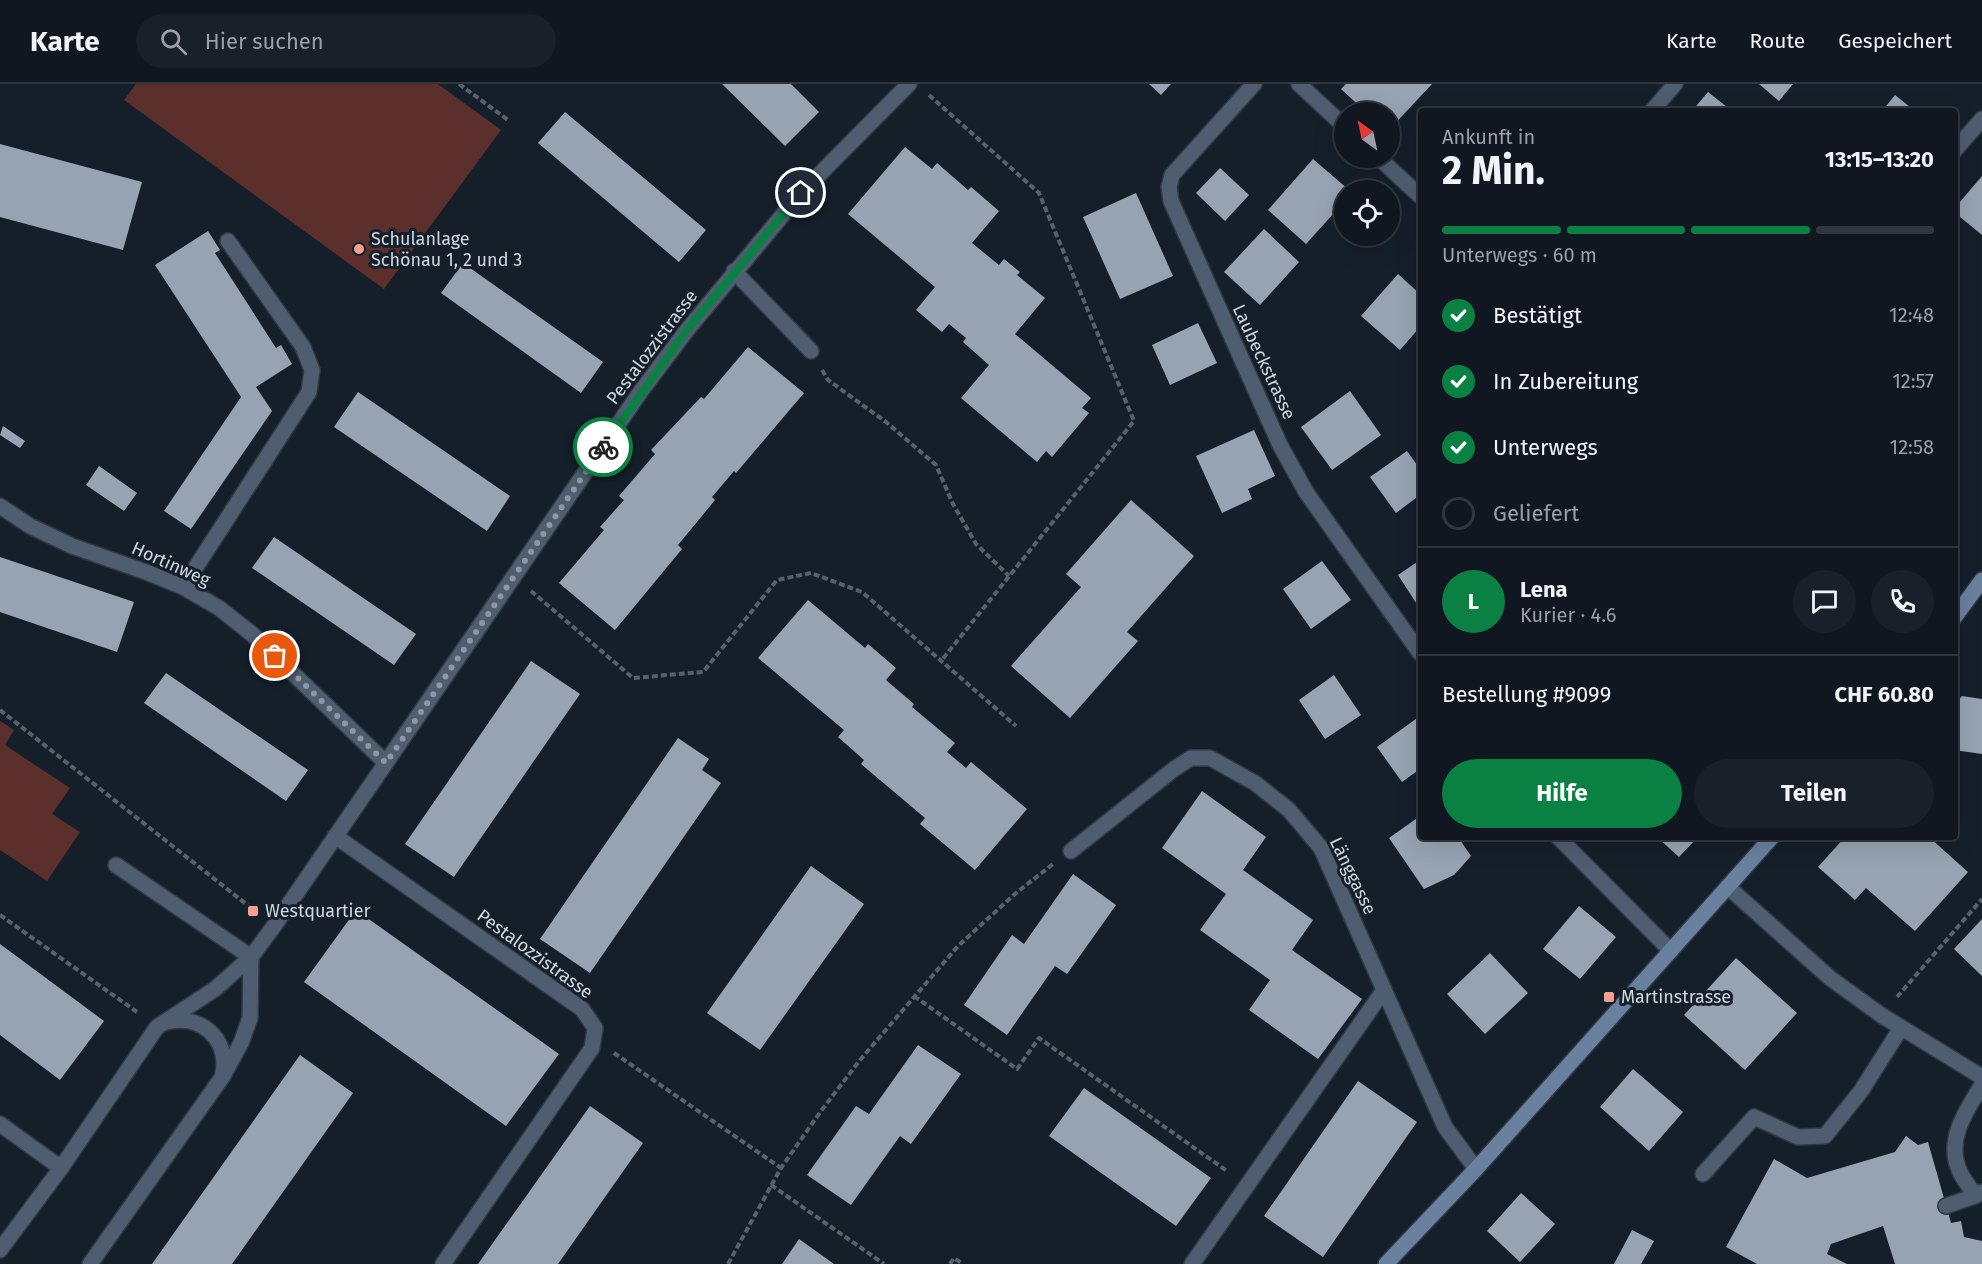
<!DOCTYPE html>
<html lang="de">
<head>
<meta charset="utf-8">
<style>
	:root { --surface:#101720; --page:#192029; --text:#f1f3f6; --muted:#9c9fa5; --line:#30363e; --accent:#0b8043 }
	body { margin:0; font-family:"Fira Sans",sans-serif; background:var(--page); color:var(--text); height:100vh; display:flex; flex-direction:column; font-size:22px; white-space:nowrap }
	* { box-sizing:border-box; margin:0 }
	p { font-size:20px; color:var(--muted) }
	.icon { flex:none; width:33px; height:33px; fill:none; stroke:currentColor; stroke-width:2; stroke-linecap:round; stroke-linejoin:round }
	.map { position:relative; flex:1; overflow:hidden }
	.drawer { position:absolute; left:1418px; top:24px; width:540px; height:732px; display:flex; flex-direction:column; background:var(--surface); border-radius:6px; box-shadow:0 6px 24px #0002,0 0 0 2px var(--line) }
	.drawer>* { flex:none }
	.needle { width:39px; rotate:327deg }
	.controls { position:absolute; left:1334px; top:18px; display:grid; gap:12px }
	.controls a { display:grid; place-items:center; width:66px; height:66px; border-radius:50%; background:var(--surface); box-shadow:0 6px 24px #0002,0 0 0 2px var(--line); font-size:30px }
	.pin { position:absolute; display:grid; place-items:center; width:51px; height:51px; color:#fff; margin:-26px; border:3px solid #fff; border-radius:50%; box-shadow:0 2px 6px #0007 }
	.courier { position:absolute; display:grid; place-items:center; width:60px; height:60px; margin:-30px; border:4px solid #0b8043; border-radius:50%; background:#fff; color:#222; box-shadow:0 2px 8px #0007 }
	.head em { font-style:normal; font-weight:700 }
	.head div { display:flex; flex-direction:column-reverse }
	.head { display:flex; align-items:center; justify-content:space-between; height:102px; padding:0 24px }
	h1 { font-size:39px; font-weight:700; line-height:45px }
	.bar { display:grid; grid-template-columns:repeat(4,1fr); gap:9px 6px; align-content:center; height:72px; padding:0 24px }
	.bar i { height:8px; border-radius:4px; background:var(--line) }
	.bar .selected { background:var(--accent) }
	.bar p { grid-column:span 4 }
	.line { display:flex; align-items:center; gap:15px; padding:0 24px; border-top:2px solid var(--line) }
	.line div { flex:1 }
	.round { display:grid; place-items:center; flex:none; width:63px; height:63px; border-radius:32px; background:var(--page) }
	ol { padding:0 24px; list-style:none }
	li { display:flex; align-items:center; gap:18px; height:66px }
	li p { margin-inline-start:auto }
	li .icon { padding:6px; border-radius:50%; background:var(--accent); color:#fff; stroke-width:4 }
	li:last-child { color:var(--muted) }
	li i { width:33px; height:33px; border:3px solid var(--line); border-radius:50% }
	.action { display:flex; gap:12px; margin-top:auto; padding:12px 24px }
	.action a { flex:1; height:69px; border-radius:36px; background:var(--accent); color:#fff; font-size:24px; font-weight:700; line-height:69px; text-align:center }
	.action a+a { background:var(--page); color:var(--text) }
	header { display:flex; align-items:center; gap:36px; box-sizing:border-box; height:84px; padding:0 30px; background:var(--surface); border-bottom:2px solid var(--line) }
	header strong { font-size:28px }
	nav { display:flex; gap:33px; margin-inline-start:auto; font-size:21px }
	.search { width:420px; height:54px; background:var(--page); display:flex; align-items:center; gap:15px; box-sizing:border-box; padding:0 21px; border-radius:33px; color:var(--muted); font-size:22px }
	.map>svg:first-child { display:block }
	.green { fill:#5b302c }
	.building { fill:#97a3b2 }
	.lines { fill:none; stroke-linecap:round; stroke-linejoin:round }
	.lane-casing { stroke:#2f3943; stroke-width:18 }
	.street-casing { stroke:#2f3943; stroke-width:18 }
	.secondary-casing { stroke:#2f3943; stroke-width:18 }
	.path { stroke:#58616b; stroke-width:4; stroke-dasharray:6 3; stroke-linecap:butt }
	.lane { stroke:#4e5d70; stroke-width:15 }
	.street { stroke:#4e5d70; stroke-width:15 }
	.secondary { stroke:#69819f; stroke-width:15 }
	.done { stroke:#8f97a0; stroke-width:6; stroke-dasharray:0 10.8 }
	.route { stroke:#0b8043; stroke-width:8 }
	.poi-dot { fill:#f59c93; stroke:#151f2a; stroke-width:2 }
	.labels { text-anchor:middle; stroke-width:6; stroke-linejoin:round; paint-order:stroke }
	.poi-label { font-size:18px; fill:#d0d7df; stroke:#151f2a; text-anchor:start }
	.street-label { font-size:18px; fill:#d0d7df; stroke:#151f2a }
</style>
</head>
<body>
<header>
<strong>Karte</strong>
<div class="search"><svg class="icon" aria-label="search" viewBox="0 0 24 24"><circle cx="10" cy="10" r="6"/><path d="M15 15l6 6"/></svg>Hier suchen</div>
<nav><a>Karte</a><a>Route</a><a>Gespeichert</a></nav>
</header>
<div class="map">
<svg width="1982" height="1180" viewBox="0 0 1982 1180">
	<rect width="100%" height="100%" fill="#151f2a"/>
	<path class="green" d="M136 0H438L501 46 384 205 124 16Z
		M0 637 14 646 5 661 70 704 52 730 80 748 47 797 0 766Z"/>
	<path class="building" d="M722 0H791L819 28 785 62Z
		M1149 0H1171L1161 11Z
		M1346 0H1432L1389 46V28H1366L1341 5Z
		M1759 0H1793L1779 17Z
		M1708 8 1732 27H1692Z
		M1895 11 1915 27H1882Z
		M565 28 706 146 679 178 538 59Z
		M0 60 142 98 123 166 0 133Z
		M905 63 932 85 937 79 968 106 971 103 999 127 972 159 999 181 1004 175 1020 188 1017 191 1045 214 1015 250 1091 314 1082 324 1089 329 1052 373 1046 367 1037 378 961 314 989 281 963 258 966 254 949 240 942 248 916 226 935 203 848 130Z
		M1313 75 1349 106H1344V118L1306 160 1268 126Z
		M1220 84 1249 111 1225 137 1196 109Z
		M1982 92V151L1954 128V125Z
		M1136 109 1173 192 1120 215 1083 133Z
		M1264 145 1299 178 1260 221 1224 188Z
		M208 147 220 166 215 169 276 264 281 261 292 280 256 303 272 327 191 445 164 427 241 313 155 181Z
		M463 179 603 278 581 309 441 209Z
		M1398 190 1420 210V243L1400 266 1361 232Z
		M1198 239 1217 279 1170 301 1152 261Z
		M748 263 804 309 736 389 734 387 712 413 715 416 678 461 682 465 615 546 559 499 604 446 600 443 624 416 619 412 655 370 651 366 701 313 704 315Z
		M1350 307 1381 351 1332 386 1301 343Z
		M358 308 510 412 487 447 334 343Z
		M3 342 25 357 20 364 0 351Z
		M1254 346 1275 392 1248 405 1252 415 1222 429 1196 372Z
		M1407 367 1420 385V411L1396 429 1370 393Z
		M99 382 137 409 124 427 86 401Z
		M1131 416 1194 472 1127 548 1138 557 1070 634 1011 582 1081 503 1066 490Z
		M274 453 416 550 394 581 252 484Z
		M0 473 134 518 117 568 0 528Z
		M1420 476V525L1398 491Z
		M1322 477 1351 516 1311 545 1283 505Z
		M808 516 865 564 868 560 896 584 886 596 914 620 912 623 955 659 947 668 966 684 971 678 1027 725 975 786 920 740 925 734 861 680 864 676 838 653 844 646 758 574Z
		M531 577 580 610 454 793 405 760Z
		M166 589 308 686 286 717 144 619Z
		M1334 591 1361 631 1325 655 1299 616Z
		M1962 612 1982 615V670L1954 666V621Z
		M1420 632V685L1402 698 1377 663Z
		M678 654 709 675 702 686 721 699 590 889 540 855Z
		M1202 707 1266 753 1243 786 1313 836 1292 866 1362 915 1318 975 1249 926 1270 896 1200 846 1226 810 1162 764Z
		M1420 732V753H1458L1471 772 1454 791 1424 805 1389 754Z
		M1657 753H1698L1679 773Z
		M1845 753H1902L1906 757 1909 753H1929L1968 788 1915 847 1866 804 1855 816 1818 783Z
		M811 782 864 820 760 966 707 929Z
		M1073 790 1116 821 1067 890 1055 882 1007 951 964 921 1012 851 1024 860Z
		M1579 822 1616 853 1580 895 1543 865Z
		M356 826 559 970 506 1042 304 898Z
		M1982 835V892L1954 865Z
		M0 860 104 937 60 996 0 951Z
		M1490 869 1528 909 1485 950 1447 910Z
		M1736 874 1797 929 1745 986 1684 931Z
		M918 961 961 990 911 1060 900 1052 851 1121 807 1091 856 1022 869 1030Z
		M300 971 353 1009 232 1180H152Z
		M1633 985 1683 1028 1649 1067 1600 1023Z
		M1358 997 1417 1038 1323 1173 1264 1132Z
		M1084 1004 1211 1094 1176 1142 1049 1052Z
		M590 1022 643 1059 558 1180H478Z
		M1906 1052 1918 1061 1928 1058 1951 1139 1961 1137 1964 1153 1982 1157V1180H1895L1883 1142 1831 1160 1827 1170 1847 1180H1757L1726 1163 1774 1075 1807 1094 1895 1068Z
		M1521 1109 1555 1140 1520 1178 1487 1147Z
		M1632 1146 1654 1157 1641 1180H1614Z
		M799 1155 834 1180H782Z"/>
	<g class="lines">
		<defs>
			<path id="lane" d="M734 187 811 267
				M183 503 309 308 312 286 303 263 228 157
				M116 781 251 873
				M1982 1001C1966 1027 1945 1056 1960 1088 1964 1097 1971 1104 1975 1112L1982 1108
				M0 1040 61 1084
				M1703 1090 1754 1033 1798 1053 1825 1052 1861 1007 1901 944
				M1946 1122 1975 1112
				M1192 1180 1384 906"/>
			<path id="street" d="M1254 0 1172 91 1169 103 1171 117 1280 361 1306 408 1420 569
				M1299 0 1344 42
				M1652 27 1675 0
				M1954 67 1982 35
				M1379 74 1420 112
				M0 422 30 442 72 462 146 488 183 503 219 524 252 550 386 679
				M335 752 582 925 595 944 592 964 443 1180
				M1558 753 1671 867
				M1071 767 1174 685 1191 674H1210L1255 699 1289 726 1321 764 1445 1043 1476 1085
				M1728 803 1830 894 1881 931 1982 993
				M167 938C200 930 229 954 223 989
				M0 1166 61 1084 157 943 215 905 251 873 274 842 641 307 687 246 801 109 909 0
				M90 1180 223 992 241 959 250 934 251 873"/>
			<path id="secondary" d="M1954 534 1982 496
				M1386 1180 1476 1085 1772 753"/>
		</defs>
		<use href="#lane" class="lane-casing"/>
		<use href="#street" class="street-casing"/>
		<use href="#secondary" class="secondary-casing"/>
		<path class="path" d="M459 0 508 36
			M929 11 1039 109 1134 337 941 577
			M822 286 828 296 886 338 936 381 953 420 976 460 1009 492
			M531 507 633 594 703 588 777 496 811 489 862 508 1016 642
			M0 626 255 827
			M0 831 137 928
			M914 912 1017 985 1039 954 1227 1087
			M1897 913 1982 815
			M614 969 781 1084
			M771 1101 884 1180
			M728 1180 781 1084 821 1027 860 976 958 862 1016 809 1053 780
			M950 1180 954 1174 963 1180"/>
		<use href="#lane" class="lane"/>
		<use href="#street" class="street"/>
		<use href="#secondary" class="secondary"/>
	</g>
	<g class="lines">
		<path class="done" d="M275 572 386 679 603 363"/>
		<path class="route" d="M603 363 687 246 801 109"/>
	</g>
	<g class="poi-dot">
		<circle cx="359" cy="165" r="6"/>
		<rect x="247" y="821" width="12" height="12" rx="3"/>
		<rect x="1603" y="907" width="12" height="12" rx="3"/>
	</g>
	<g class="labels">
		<g class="poi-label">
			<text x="371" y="161">Schulanlage<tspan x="371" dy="21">Schönau 1, 2 und 3</tspan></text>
			<text x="265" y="833">Westquartier</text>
			<text x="1621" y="919">Martinstrasse</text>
		</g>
		<g class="street-label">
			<text transform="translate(652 263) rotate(-53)" y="6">Pestalozzistrasse</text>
			<text transform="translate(1264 278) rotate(65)" y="6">Laubeckstrasse</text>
			<text transform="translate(171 480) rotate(24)" y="6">Hortinweg</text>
			<text transform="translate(1353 792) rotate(64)" y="6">Länggasse</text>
			<text transform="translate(535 870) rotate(36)" y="6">Pestalozzistrasse</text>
		</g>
	</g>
</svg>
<div class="controls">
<a><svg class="needle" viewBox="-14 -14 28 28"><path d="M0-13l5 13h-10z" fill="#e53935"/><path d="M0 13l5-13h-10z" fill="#9c9fa5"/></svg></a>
<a><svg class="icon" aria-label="locate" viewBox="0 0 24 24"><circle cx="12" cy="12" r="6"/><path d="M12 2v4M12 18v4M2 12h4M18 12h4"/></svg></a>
</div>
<div class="pin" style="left:275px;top:572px;background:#ea580c"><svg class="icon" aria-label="bag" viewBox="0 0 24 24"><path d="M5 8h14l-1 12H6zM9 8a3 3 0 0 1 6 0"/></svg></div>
<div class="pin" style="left:801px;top:109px;background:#1f2937"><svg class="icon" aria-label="home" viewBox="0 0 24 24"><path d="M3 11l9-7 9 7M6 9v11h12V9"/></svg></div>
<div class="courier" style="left:603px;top:363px"><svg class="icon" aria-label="bike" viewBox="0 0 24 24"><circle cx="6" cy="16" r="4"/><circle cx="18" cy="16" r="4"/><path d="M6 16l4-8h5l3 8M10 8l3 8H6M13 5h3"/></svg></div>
<section class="drawer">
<div class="head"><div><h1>2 Min.</h1><p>Ankunft in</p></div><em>13:15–13:20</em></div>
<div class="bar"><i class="selected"></i><i class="selected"></i><i class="selected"></i><i></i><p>Unterwegs · 60 m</p></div>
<ol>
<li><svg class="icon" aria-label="check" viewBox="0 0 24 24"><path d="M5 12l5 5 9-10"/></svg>Bestätigt<p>12:48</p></li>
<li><svg class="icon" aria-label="check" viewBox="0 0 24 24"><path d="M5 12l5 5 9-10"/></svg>In Zubereitung<p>12:57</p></li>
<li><svg class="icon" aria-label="check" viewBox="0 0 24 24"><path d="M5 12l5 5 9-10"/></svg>Unterwegs<p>12:58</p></li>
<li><i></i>Geliefert</li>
</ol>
<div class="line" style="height:108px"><b class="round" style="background:var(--accent);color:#fff">L</b><div><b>Lena</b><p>Kurier · 4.6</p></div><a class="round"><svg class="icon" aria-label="chat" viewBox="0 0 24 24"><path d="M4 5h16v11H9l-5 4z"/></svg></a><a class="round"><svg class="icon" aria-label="phone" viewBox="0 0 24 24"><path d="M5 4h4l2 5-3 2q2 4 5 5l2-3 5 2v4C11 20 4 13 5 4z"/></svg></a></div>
<div class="line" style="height:78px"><div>Bestellung #9099</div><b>CHF 60.80</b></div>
<div class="action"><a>Hilfe</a><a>Teilen</a></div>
</section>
</div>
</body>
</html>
